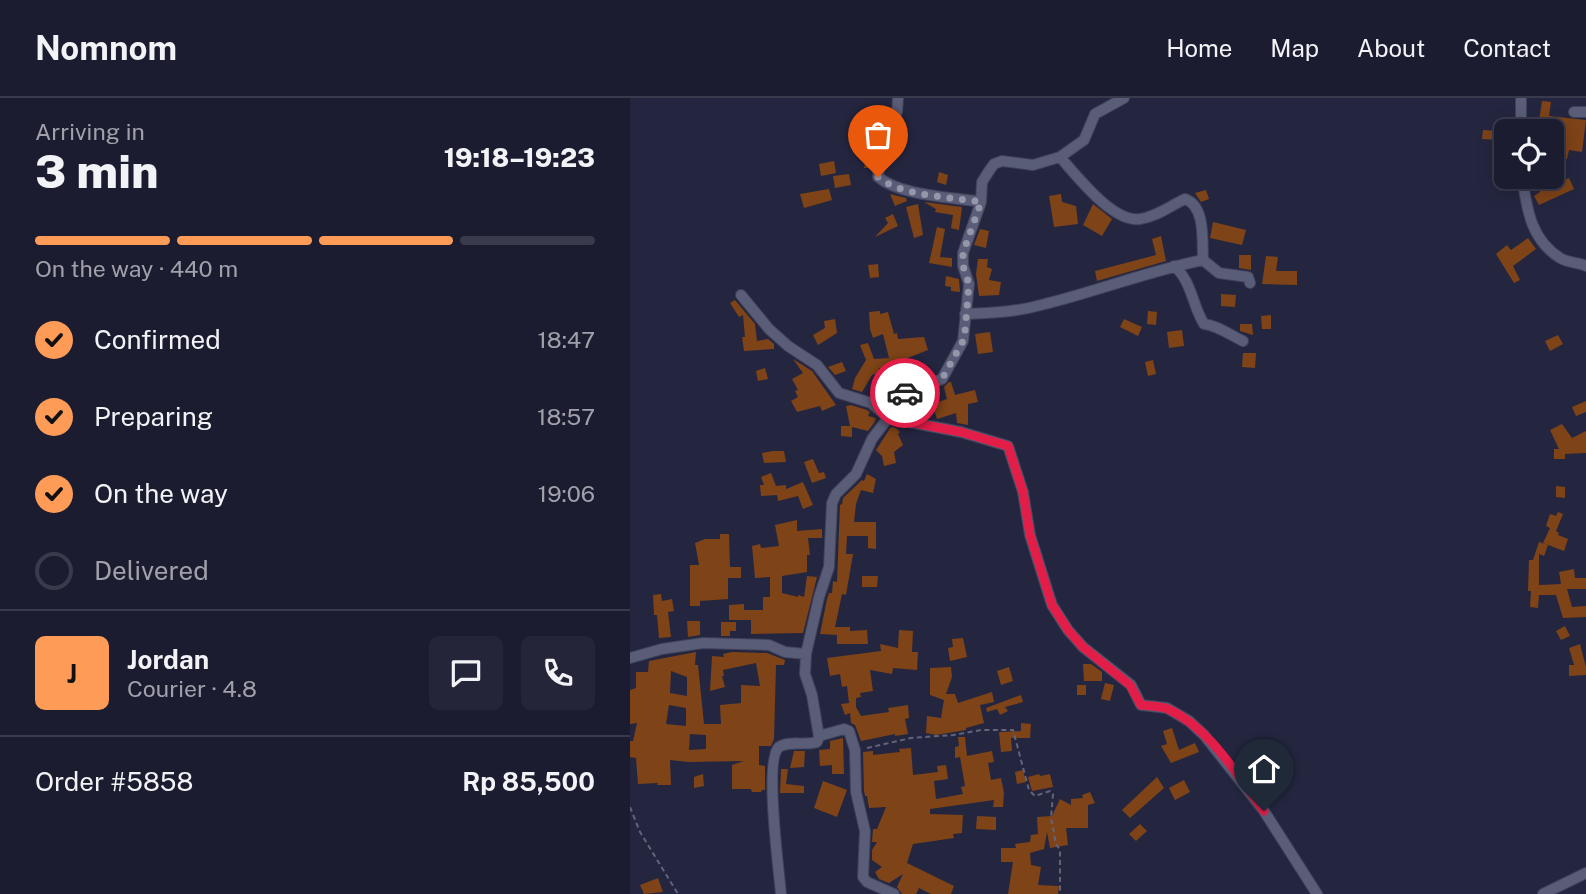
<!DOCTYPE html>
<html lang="en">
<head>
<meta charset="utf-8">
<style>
	:root { --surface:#1b1c30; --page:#242538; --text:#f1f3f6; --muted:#a0a1ab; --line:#393a4c; --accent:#fe9c57 }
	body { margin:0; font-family:"Public Sans",sans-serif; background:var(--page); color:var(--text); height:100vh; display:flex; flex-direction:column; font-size:26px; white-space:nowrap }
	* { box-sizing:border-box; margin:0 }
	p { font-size:23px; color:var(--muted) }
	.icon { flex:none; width:38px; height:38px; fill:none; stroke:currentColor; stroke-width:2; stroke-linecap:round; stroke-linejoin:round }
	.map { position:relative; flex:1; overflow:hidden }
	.panel { display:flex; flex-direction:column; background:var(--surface); width:630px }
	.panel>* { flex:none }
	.buttons { position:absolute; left:864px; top:21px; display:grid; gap:14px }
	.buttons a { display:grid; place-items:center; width:70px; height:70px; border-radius:10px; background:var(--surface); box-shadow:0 4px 18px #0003,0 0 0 2px var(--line); font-size:35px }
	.pin { position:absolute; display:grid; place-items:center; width:60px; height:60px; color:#fff; margin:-72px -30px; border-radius:50% 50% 50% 0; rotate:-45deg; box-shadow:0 0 7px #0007 }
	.pin .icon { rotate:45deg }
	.courier { position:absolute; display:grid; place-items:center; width:70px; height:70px; margin:-35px; border:5px solid #e11d48; border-radius:50%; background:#fff; color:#222; box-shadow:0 2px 9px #0007 }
	.overview em { font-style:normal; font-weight:800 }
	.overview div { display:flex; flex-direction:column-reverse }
	.overview { display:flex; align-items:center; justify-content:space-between; height:119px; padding:0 35px }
	h1 { font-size:46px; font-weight:800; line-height:52px }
	.bar { display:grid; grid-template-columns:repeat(4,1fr); gap:10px 7px; align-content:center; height:84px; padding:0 35px }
	.bar i { height:9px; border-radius:5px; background:var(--line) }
	.bar .active { background:var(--accent) }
	.bar p { grid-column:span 4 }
	.line { display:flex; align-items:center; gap:18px; padding:0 35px; border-top:2px solid var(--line) }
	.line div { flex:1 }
	.round { display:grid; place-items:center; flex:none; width:74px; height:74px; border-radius:10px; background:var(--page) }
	ol { padding:0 35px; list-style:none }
	li { display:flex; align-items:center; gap:21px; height:77px }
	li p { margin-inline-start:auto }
	li .icon { padding:7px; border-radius:50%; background:var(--accent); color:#111; stroke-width:4 }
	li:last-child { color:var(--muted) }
	li i { width:38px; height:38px; border:4px solid var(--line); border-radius:50% }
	header { display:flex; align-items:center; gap:42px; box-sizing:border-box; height:98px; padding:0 35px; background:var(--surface); border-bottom:2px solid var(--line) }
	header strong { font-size:33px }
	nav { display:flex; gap:38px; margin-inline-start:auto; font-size:24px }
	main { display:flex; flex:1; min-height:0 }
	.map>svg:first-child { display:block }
	.building { fill:#7e4317; fill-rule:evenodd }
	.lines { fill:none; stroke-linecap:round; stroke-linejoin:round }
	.minor-casing { stroke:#40425a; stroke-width:12 }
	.path { stroke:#62647b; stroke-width:2; stroke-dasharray:5 3.5; stroke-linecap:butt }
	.minor { stroke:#5a5d78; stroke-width:10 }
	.done { stroke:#9496aa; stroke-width:7; stroke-dasharray:0 12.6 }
	.route { stroke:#e11d48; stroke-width:9 }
</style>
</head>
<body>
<header>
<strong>Nomnom</strong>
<nav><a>Home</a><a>Map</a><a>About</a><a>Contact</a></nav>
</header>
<main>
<section class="panel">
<div class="overview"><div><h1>3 min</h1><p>Arriving in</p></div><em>19:18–19:23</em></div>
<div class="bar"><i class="active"></i><i class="active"></i><i class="active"></i><i></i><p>On the way · 440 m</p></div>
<ol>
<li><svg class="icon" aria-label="check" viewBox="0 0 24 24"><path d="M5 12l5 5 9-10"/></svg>Confirmed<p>18:47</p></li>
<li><svg class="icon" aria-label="check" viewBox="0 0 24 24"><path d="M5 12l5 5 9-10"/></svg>Preparing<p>18:57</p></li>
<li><svg class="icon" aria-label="check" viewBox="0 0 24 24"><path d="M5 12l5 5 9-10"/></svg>On the way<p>19:06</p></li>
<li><i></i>Delivered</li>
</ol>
<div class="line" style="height:126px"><b class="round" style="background:var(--accent);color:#111">J</b><div><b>Jordan</b><p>Courier · 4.8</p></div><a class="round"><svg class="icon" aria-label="chat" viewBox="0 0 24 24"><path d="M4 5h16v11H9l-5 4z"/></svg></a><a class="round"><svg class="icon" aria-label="phone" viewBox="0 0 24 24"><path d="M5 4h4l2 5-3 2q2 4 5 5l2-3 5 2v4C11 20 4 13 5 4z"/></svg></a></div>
<div class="line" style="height:91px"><div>Order #5858</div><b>Rp 85,500</b></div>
</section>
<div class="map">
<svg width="956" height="796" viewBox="0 0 956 796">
	<rect width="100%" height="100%" fill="#242640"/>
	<path class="building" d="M912 3 921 4 919 18 956 22 952 54 939 52 937 61 923 59 925 37 922 36 921 31 908 30Z
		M243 29 250 31 244 43 241 70H234Z
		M853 32 869 33V42L852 41Z
		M204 63 206 75 191 78 189 66Z
		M309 74 318 77 316 87 307 84Z
		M219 76 221 87 205 90 203 78Z
		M904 79H926L925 86 939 80 944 91 909 107 904 98 910 94Z
		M199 91 202 102 174 110 170 96Z
		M576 92 579 101 571 104 565 95Z
		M260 96 276 100 277 103 265 108Z
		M431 96 432 104 446 108 448 126 424 129 419 98Z
		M294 104 332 109 329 132 321 130 323 117 305 114 306 111Z
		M288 106 293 137 284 140 276 109Z
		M463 106 482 121 472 138 453 127Z
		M263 116 268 128 245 139 258 125 255 120Z
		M583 124 616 132 612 147 580 140Z
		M307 129 315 131 310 159 322 160V169L299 165Z
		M350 131 359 133 356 150 344 147Z
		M531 138 536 163 467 183 465 173 526 157 522 141Z
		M898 140 906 151 883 168 890 182 884 185 866 156 877 147 881 152Z
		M609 157H621V172L609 170Z
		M636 158 648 159 646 173H667V187L632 186Z
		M348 161H358L357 169 362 171 359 182 371 184 369 197 349 198 346 176Z
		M248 166 249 179 240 180 238 167Z
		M316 178 329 181 330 194 321 193V189L315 188Z
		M591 196 606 197 605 209 591 208Z
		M105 202 125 226 127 243 138 241 144 246V251L114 253 112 239H115L113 217 109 219 100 205Z
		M250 213V216L258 214 264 236 267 235 268 241 294 239 298 252 270 263V269L249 270 250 274 242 277 232 294 222 291 225 280 236 262 230 247 238 245 244 261 259 260 253 236 243 240 240 231 239 214Z
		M518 213 527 214 526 227 517 226Z
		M641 217V231H632L631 218Z
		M205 221 207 235 188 247 183 237 195 230 194 223Z
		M494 221 512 229 508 238 490 229Z
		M610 226H622L623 237 610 233Z
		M552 232 554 248 539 250 537 234Z
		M360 234 363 254 348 256 345 236Z
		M928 237 933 246 920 253 915 243Z
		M613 255H626L625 270 612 269Z
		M163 261 182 273 206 307 192 313 190 308 167 314 161 303 168 299 165 293 168 292 162 281 173 275Z
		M523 262 526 276 518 278 515 264Z
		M212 264 216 273 205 277 198 269Z
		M135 270 138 281 128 283 126 273Z
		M319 284H321L325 297 345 292 348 304 338 306V327L327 325 326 315 307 321 302 306 317 301 314 289Z
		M289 297 291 312 275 314 273 310 276 305Z
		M956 303V314L946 318 942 309Z
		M221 307 237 312 240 314 238 318 246 320 244 325 238 333 222 329V339L211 338V328H220L216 308Z
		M932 326 942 340 956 333V355L935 356V361H924V351H929L920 332Z
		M261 329 266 330 270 334 268 336 273 347 264 354 266 365 254 368 252 358 246 352Z
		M143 353H154L156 364 134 365 132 355Z
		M183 361 189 375 194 374 196 380 182 385 174 364Z
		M141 375 146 388 156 387V391L173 384 183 407 173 411 168 398 148 403 147 397 131 398 130 387H134L131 379Z
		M237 376 246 381 243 395 231 392 226 406 224 424H246V451L238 450V438H217L216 456H223L216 497 212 496 205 529H220V533L237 532 238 546H207V537L190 536 197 501 199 495H202L203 483 207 484 210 407 212 406 213 400 232 382 234 383Z
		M926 388 935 389V400L926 399Z
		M928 414 933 416 926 433 929 435 928 437 938 441 934 453 913 445 920 430 916 428 920 416 926 418Z
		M167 422V433L192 431V440H178L180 457H177V474L152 478V495L168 499V497L174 499 177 478 187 479 173 535 121 536V522H99V507L114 506V512H133V499H140V479L125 480 122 448 130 446 131 450 149 448 145 427Z
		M90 436H99L100 469H111V480H98V501L70 503V508H60V467H69L65 445 75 441H90Z
		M909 444 918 447 914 458 909 456V487L931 486 929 474 944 471 945 480H956V491H937L942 509 956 508V519L933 520 926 497H909L908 510 900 509 901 493H898L899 462H903Z
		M232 478H248L247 489H232Z
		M31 496 32 503 42 501 44 513 38 514 41 539 29 540 27 517H24L23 497Z
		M57 523H70V537L58 539Z
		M91 524H106V533H100V538H91Z
		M935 528 940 538 931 542 926 533Z
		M269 532 283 533 282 554H288L287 572 263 570 262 576 240 572 243 593 230 595 231 599 226 600V609L231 618 259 614 258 610 278 607 279 620 275 621 278 636 265 638V636L231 643 225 627 221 625 220 615 215 617 211 606 219 605 217 588 212 589 210 576 200 578 197 560 251 553 250 546 268 550Z
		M333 540 337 559 320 563 318 550 323 549 322 541Z
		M950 546 956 569V577L939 578V567H944L939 550Z
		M66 554 65 567H68L74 626H91L90 607 111 605V587L130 588 126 565 93 572 94 578H92L95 589 80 593 82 558 94 559 93 556 102 554 137 555 155 562 154 567H146L144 641 141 648H129V667L135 668V692H132L131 694H122L121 691H102V667L114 663 59 664 40 662 41 687H27L28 685 8 686 6 660 0 659V643H3L7 625 0 626V592L6 590V574H18L19 563ZM41 573 57 579V598L40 595ZM39 607 56 610V628L36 626ZM60 636 76 637V651L59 652Z
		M453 566H461L472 574V583H454Z
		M321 569 322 579 316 596H325L328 605 362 594 364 604 350 607 354 625 336 630V632L306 637 296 635 297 618 311 620 314 602 300 597V570Z
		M379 569 383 583 371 587 367 573Z
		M475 585 484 587 480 603 471 601Z
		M447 587H456V597H447Z
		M391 597 393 604 375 609 378 613 370 617 367 611 357 614 356 610Z
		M391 625 401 626 400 640H381L382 653 371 654 369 634 391 633Z
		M542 630 549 652 565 645 569 654 541 665 531 648 537 646 533 633Z
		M328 639H335L337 658 362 653 364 664 358 665 361 682 371 680 374 695 373 709H363L364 702 300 711V716L333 717 332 735 323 736 324 740 283 746 277 765 324 788 321 796H301L289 790 286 796H272L267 789 273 776 259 785 249 781 245 774 252 769 242 762V752L247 744H242L243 731H247L256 709 239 710 237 698H235L234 693 233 654 243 653V657L270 654 269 651 281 650 283 677 308 674 307 668 316 667 318 681 304 683 306 701 333 696 331 689 335 688 330 659 325 660V649L329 648Z
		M213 640 214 676H202V667L190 668 189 652 200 651V643Z
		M164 653H175L174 669 160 670Z
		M151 671H158L156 686 174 688V695H150Z
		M393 672 396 684 387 686 385 674Z
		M73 676 74 688 64 690V679Z
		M409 676 410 678 420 676 423 689 402 693 398 679Z
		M527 679 534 690 500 720 492 712Z
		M554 682 560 694 545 702 539 690Z
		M193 683 217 692 207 719 184 710Z
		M460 694 465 705 458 707V730H436L438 747 420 750 417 734 414 751 400 755 401 767 411 769 408 787 429 788 428 796H378L383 764H371V750H386L385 746 400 744 401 737 408 736 407 719 422 718 430 701 441 707V701L453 700 452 697Z
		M347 718 366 719V732L346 731Z
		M510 726 517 733 506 743 499 736Z
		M28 780 33 794 14 796 10 787Z"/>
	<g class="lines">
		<defs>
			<path id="minor" d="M268 0 267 14 252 44 248 79C271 98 322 99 351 104
				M944 14H956
				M891 33V0
				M430 59C447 78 483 125 510 121 526 119 540 108 555 101 576 108 572 144 573 162L589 175 618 179 620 185
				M892 79C897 110 900 141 930 160 938 165 948 164 956 168
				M544 168C562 183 562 207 574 226 589 228 600 237 613 243
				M111 197 139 231 158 248 187 267 209 295 241 305 258 320 331 334 378 348 393 394 400 437 422 507 438 532 453 549 501 587 511 607 537 610 559 623 574 637 634 713 687 796
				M335 216C361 215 386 214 411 207 465 194 518 173 573 162
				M0 560 32 551 73 545 139 547 155 554 176 556
				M189 638 214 631 219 633 225 652 226 694 235 733 233 779 237 784 264 796
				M151 796C149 773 134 661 149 649 159 642 176 648 187 644L189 639 182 597 175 576 176 556 189 499 199 469 202 405 206 396 226 376 242 341 258 320 270 299 281 292 312 281 333 243 339 186 333 168V155L351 104 352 84 359 73 364 66 372 63 403 67 430 59 454 42 465 16 494 0
				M913 796 956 775"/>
		</defs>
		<use href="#minor" class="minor-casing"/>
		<path class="path" d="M237 650 281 640 323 637 351 632H383L399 692 405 698 420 693 423 696 421 720 426 746 430 752V796
			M0 709 10 734 48 796"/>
		<use href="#minor" class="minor"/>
	</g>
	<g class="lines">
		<path class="done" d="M248 79C270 98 322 99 351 104L333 155V168L339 186 335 233 333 243 312 281 275 295"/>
		<path class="route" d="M275 295 264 307 258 320 331 334 378 348 393 394 400 437 422 507 438 532 453 549 500 587 511 607C519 608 531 608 538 611 580 630 607 677 634 713"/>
	</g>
</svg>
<div class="buttons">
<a><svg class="icon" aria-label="locate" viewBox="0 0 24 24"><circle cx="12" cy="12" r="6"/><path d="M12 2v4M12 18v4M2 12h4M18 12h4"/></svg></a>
</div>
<div class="pin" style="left:248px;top:79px;background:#ea580c"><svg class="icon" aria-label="bag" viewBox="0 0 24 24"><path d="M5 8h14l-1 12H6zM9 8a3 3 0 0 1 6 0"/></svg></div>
<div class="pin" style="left:634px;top:713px;background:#1f2937"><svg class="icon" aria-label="home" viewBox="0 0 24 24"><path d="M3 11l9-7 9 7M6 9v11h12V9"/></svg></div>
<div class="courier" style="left:275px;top:295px"><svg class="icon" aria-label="car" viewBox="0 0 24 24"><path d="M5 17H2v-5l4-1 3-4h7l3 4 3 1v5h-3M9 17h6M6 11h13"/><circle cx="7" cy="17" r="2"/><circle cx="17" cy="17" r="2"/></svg></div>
</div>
</main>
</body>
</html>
